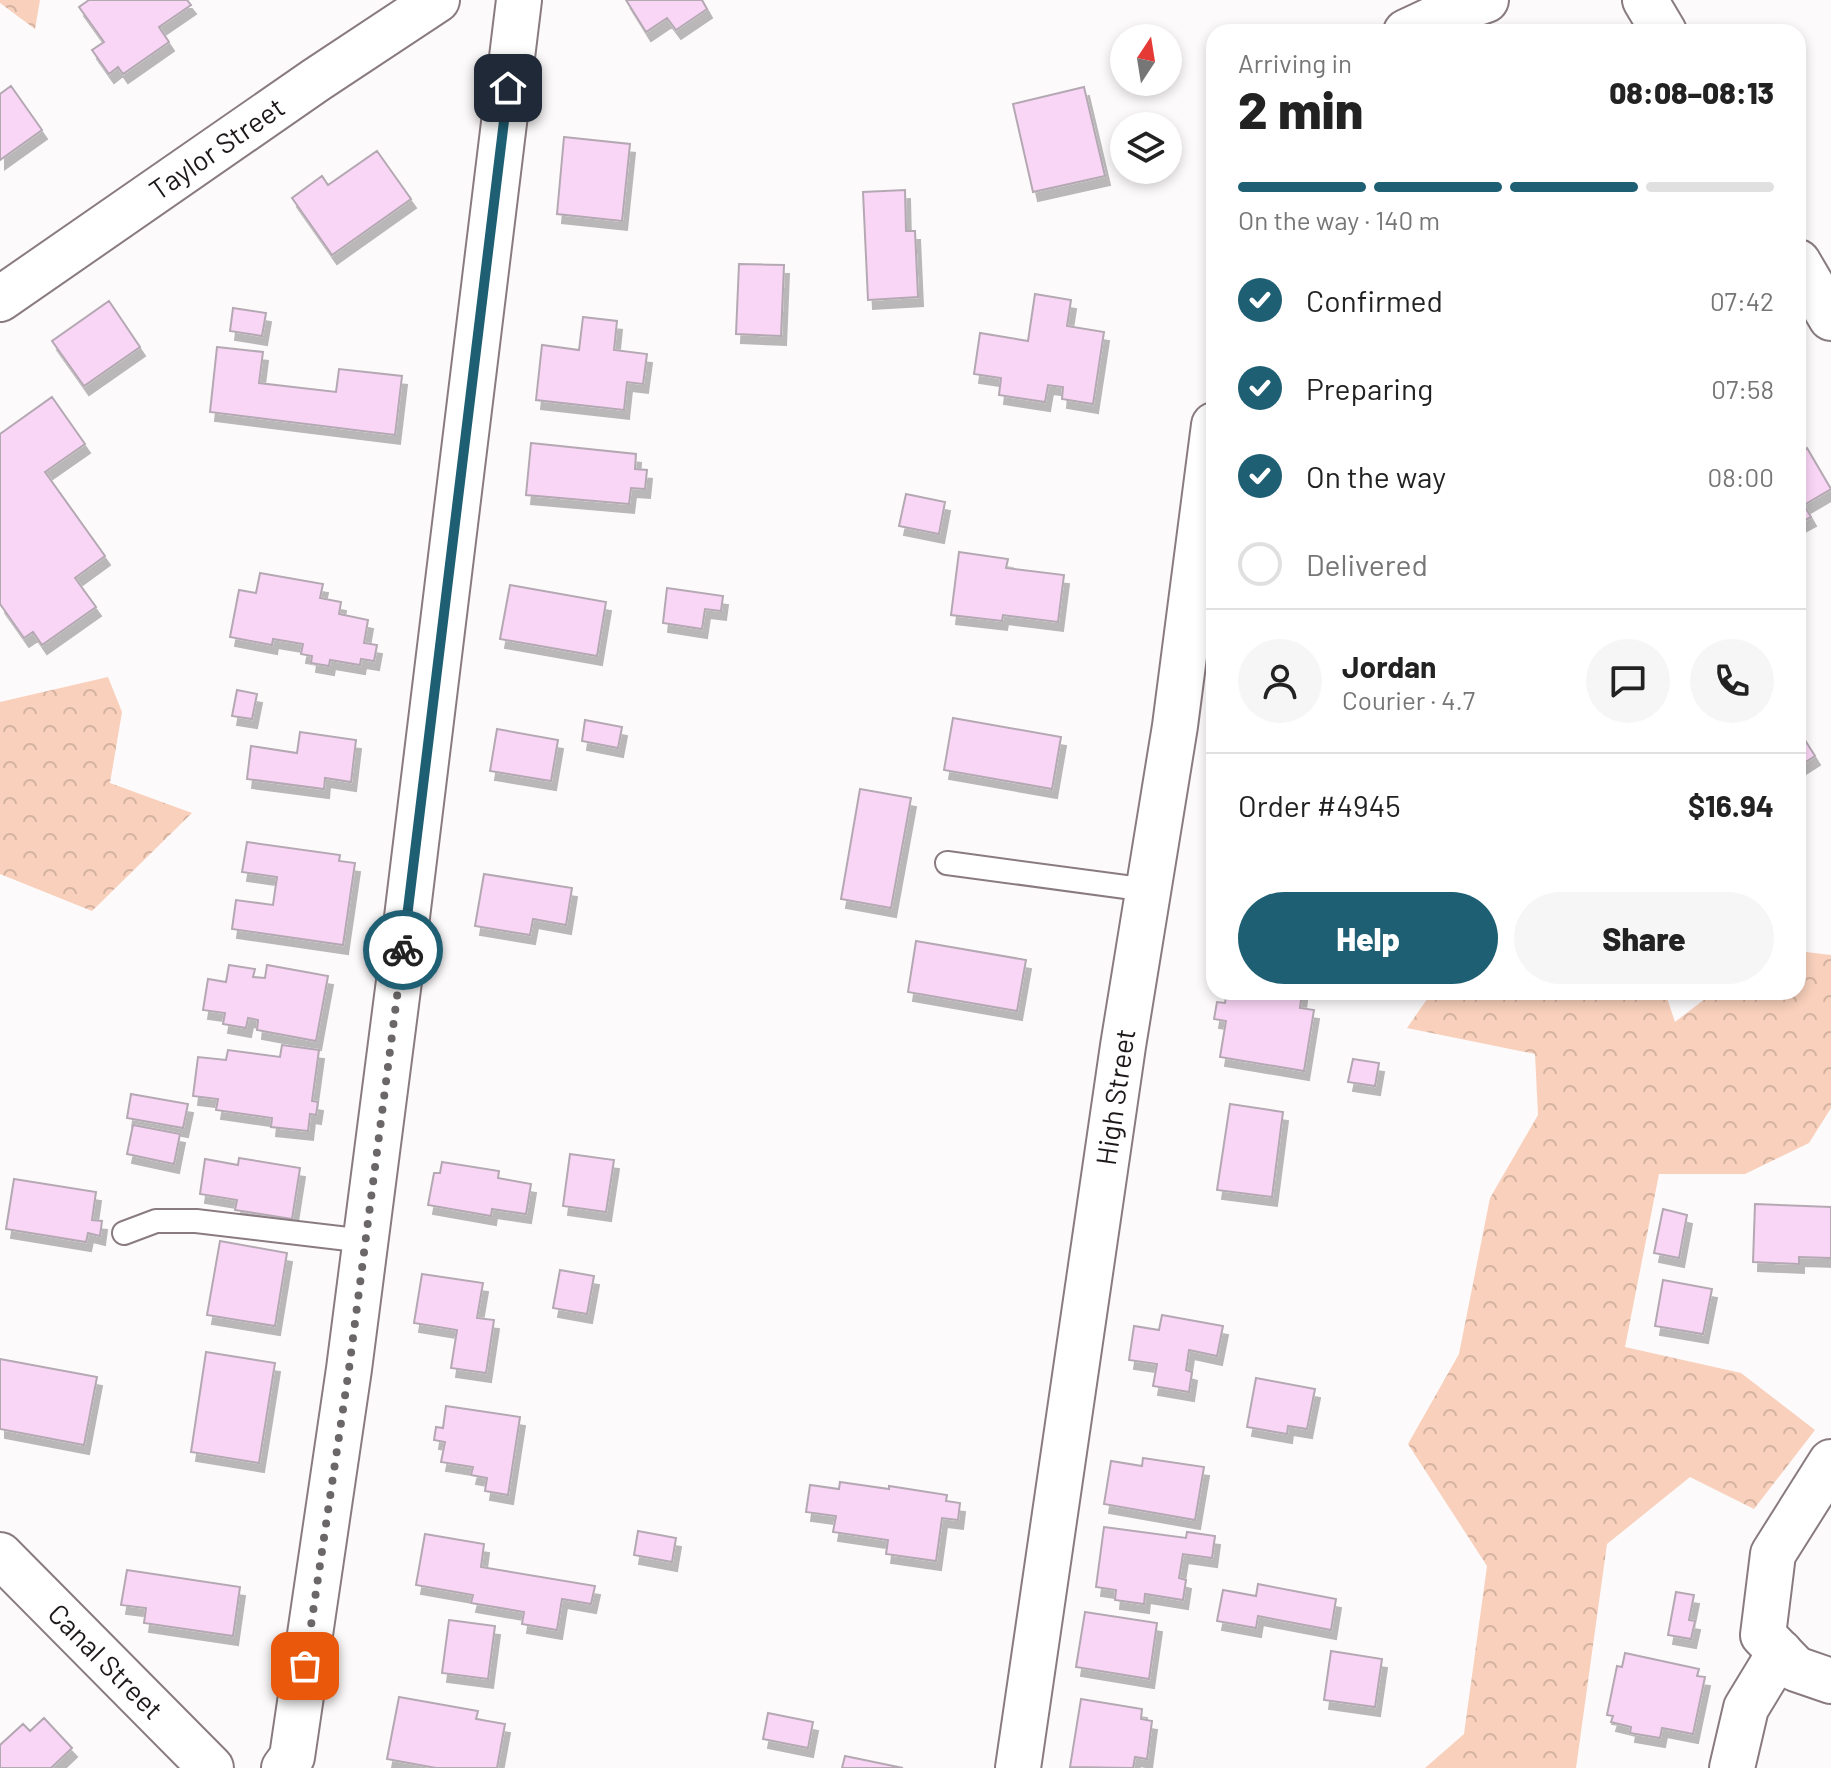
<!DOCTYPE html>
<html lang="en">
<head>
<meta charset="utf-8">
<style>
	:root { --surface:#fff; --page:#f6f6f6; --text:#222; --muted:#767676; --line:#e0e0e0; --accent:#1f5f74 }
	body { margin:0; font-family:Barlow,sans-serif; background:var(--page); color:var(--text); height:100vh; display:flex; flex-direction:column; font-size:30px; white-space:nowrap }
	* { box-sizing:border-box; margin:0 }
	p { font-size:26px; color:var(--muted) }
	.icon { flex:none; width:44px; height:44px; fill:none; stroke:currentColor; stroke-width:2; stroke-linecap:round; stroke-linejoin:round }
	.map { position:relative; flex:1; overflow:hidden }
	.sheet { position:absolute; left:1206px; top:24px; width:600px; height:976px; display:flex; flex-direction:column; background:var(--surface); border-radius:24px; box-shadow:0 4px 12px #0003 }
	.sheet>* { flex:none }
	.needle { width:52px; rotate:12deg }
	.fabs { position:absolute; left:1110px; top:24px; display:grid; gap:16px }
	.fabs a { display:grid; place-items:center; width:72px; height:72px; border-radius:50%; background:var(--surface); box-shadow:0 4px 12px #0003; font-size:40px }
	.pin { position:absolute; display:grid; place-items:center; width:68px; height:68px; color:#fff; margin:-34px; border-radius:16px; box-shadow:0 4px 12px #0006 }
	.courier { position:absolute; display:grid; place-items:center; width:80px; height:80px; margin:-40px; border:6px solid #1f5f74; border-radius:50%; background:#fff; color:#222; box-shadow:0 2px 10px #0007 }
	.summary em { font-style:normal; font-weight:800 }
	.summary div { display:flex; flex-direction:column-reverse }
	.summary { display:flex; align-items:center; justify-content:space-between; height:136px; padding:0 32px }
	h1 { font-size:52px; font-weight:800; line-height:60px }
	.bar { display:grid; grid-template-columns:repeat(4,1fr); gap:12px 8px; align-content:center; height:96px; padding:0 32px }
	.bar i { height:10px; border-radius:6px; background:var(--line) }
	.bar .selected { background:var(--accent) }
	.bar p { grid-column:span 4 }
	.line { display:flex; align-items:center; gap:20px; padding:0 32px; border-top:2px solid var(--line) }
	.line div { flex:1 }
	.round { display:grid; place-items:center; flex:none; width:84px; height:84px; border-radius:42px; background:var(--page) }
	ol { padding:0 32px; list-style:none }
	li { display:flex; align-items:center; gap:24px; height:88px }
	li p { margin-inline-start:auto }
	li .icon { padding:8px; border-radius:50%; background:var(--accent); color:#fff; stroke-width:4 }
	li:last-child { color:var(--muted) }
	li i { width:44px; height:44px; border:4px solid var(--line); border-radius:50% }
	.action { display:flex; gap:16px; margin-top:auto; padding:16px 32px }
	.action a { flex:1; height:92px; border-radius:48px; background:var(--accent); color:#fff; font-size:32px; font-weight:800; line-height:92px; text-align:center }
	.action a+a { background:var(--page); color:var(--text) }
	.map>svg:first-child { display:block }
	.forest { fill:url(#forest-crowns) }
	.building { fill:#fad6f6; stroke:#b4a9b3; stroke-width:2; filter:url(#shadow) }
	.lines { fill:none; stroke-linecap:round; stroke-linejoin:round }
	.lane-casing { stroke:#897b80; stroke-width:26 }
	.street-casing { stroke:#897b80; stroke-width:48 }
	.secondary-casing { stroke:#897b80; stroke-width:48 }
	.lane { stroke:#fff; stroke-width:22 }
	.street { stroke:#fff; stroke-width:44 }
	.secondary { stroke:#fff; stroke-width:44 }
	.done { stroke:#6b6769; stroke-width:8; stroke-dasharray:0 14.4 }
	.route { stroke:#1f5f74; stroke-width:10 }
	.labels { text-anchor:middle; stroke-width:7; stroke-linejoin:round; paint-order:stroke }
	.street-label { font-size:28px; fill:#1d181a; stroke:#fff }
</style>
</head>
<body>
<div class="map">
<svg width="1831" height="1768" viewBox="0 0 1831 1768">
	<defs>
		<pattern id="forest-crowns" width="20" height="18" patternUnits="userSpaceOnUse" patternTransform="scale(2)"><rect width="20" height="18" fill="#f8d0bb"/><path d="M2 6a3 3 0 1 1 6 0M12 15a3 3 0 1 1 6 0" fill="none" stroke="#d4b2a0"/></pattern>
		<filter id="shadow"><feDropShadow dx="5" dy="9" stdDeviation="0" flood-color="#0004"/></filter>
	</defs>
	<rect width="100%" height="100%" fill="#fdfafb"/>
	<path class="forest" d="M0 0H40L35 29 0 3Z
		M108 677 122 712 110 783 192 813 92 911 0 874V702Z
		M1798 951 1831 955V1108L1809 1143 1745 1174H1659L1625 1347 1741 1373 1815 1430 1754 1509 1690 1477 1607 1544 1576 1768H1425L1464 1734 1487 1566 1408 1444 1459 1354 1490 1198 1538 1115 1535 1054 1407 1028 1432 992H1665L1675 1022 1714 992H1798Z"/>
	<path class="building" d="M89 0H187L191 5 159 27 169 42 123 74 118 67 109 74 92 50 104 42 79 7Z
		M626 0H702L707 9 676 30 667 18 646 32Z
		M11 86 42 130 0 160V94Z
		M1084 87 1105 176 1033 192 1013 104Z
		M564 137 630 144 622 221 557 214Z
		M377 151 411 199 332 255 292 198 322 176 328 185Z
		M905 190 906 231H915L918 297 868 300 863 192Z
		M739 264 784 265 781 336 736 334Z
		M1035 294 1071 300 1067 326 1104 332 1093 404 1062 399 1063 387 1048 385 1045 402 999 395 1001 378 974 374 980 333 1028 341Z
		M109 301 140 347 84 386 52 341Z
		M233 308 266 313 262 336 230 331Z
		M583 317 617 321 614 350 647 354 643 384 627 382 624 410 536 400 542 345 579 350Z
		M217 347 263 352 259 383 336 392 339 369 402 376 395 435 210 412Z
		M52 397 85 444 45 472 105 556 75 578 96 607 42 645 33 632 24 638 0 604V434Z
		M531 443 636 454 635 469 647 470 645 489 631 488 629 504 526 495Z
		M1807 448 1831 489 1804 505 1811 517 1798 524V453Z
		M906 494 945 502 939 534 899 526Z
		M959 552 1008 559 1006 568 1064 575 1058 622 1003 615 1002 621 951 615Z
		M260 573 323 584 320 598 341 602 339 614 368 620 364 643 377 645 374 661 361 659 360 665 330 660 329 666 311 663 312 656 301 654 303 644 273 639 272 645 230 637 239 590 256 593Z
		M510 585 606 602 597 656 500 639Z
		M667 588 723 596 721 611 705 609 702 629 663 623Z
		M237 690 257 694 252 719 232 716Z
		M953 718 1061 737 1052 789 944 770Z
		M585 720 622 727 618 748 582 741Z
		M497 729 558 740 551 781 490 771Z
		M1798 729 1815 756 1798 767Z
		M300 732 356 740 351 782 325 778 324 789 247 779 251 746 297 753Z
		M860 789 911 798 891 908 841 899Z
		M247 842 340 855 339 861 355 863 343 945 232 929 236 900 273 905 277 877 242 872Z
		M484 874 572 888 566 925 533 919 530 935 475 926Z
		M916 941 1026 960 1017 1011 908 992Z
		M229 965 255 969 253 977 265 978 267 965 328 976 316 1041 257 1030 258 1020 248 1018 246 1028 223 1024 225 1013 203 1010 208 979 226 982Z
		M1227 992H1302L1300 1008 1314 1010 1304 1071 1220 1057 1226 1021 1214 1019 1217 1002 1225 1003Z
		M282 1045 319 1050 312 1101 318 1102 316 1115 310 1114 308 1131 271 1127 272 1118 216 1110 218 1099 193 1096 198 1057 226 1060 228 1050 280 1057Z
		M1353 1059 1379 1063 1375 1086 1348 1082Z
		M131 1094 188 1104 183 1128 127 1118Z
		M1230 1104 1283 1112 1272 1197 1217 1190Z
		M133 1125 180 1134 174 1164 127 1154Z
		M570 1154 614 1160 606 1212 563 1206Z
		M239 1158 300 1168 292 1219 235 1210 237 1200 200 1194 205 1159 238 1165Z
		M442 1162 499 1171 498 1178 531 1184 526 1214 492 1209 491 1216 428 1205 434 1173H440Z
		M14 1179 96 1192 92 1220 102 1221 100 1236 88 1233 86 1242 6 1229Z
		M1755 1204 1831 1207V1258L1799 1257V1264L1753 1262Z
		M1663 1209 1687 1215 1679 1258 1654 1253Z
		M220 1241 287 1253 275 1326 207 1315Z
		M560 1270 594 1276 587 1314 553 1308Z
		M422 1274 483 1283 477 1318 494 1320 486 1373 451 1368 457 1330 414 1323Z
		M1663 1280 1712 1289 1703 1334 1655 1326Z
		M1162 1315 1223 1326 1217 1356 1189 1350 1186 1370 1192 1372 1189 1392 1153 1386 1157 1364 1129 1360 1134 1326 1159 1330Z
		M206 1352 275 1363 259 1463 191 1452Z
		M0 1359 97 1377 84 1445 0 1429Z
		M1256 1378 1315 1389 1307 1429 1288 1426 1287 1434 1247 1427Z
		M446 1406 520 1417 508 1495 485 1491 487 1478 471 1475 473 1467 441 1462 445 1442 434 1440 436 1427 443 1428Z
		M1143 1458 1204 1467 1195 1520 1104 1504 1111 1461 1142 1466Z
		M840 1482 889 1489V1486L947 1495 946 1501 960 1503 958 1520 942 1518 936 1561 886 1554 888 1540 833 1532 836 1516 806 1512 810 1485 839 1489Z
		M1104 1527 1186 1538 1187 1532 1215 1536 1212 1558 1183 1554 1179 1578 1186 1580 1183 1600 1145 1594 1144 1604 1115 1600 1116 1590 1096 1587Z
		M638 1531 676 1538 672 1562 634 1555Z
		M425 1534 484 1544 481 1567 595 1586 591 1604 562 1599 557 1630 522 1624 524 1612 471 1603 473 1595 416 1585Z
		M127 1570 240 1587 233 1636 144 1623 146 1608 121 1605Z
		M1258 1584 1336 1599 1331 1630 1258 1616 1256 1628 1217 1621 1223 1590 1256 1596Z
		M1676 1592 1694 1595 1689 1620 1695 1621 1691 1639 1668 1635Z
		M1085 1612 1157 1623 1149 1679 1076 1667Z
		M449 1620 495 1626 488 1679 442 1673Z
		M1331 1651 1382 1659 1375 1707 1324 1700Z
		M1625 1653 1699 1669 1697 1676 1705 1677 1693 1734 1662 1728 1660 1738 1630 1733 1631 1727 1611 1722 1613 1716 1607 1715 1617 1666 1622 1667Z
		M399 1697 478 1711 476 1719 505 1724 497 1768H436L387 1759Z
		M1081 1699 1142 1709 1141 1719 1152 1721 1147 1759 1135 1757 1133 1768 1070 1767Z
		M768 1713 813 1722 808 1748 763 1739Z
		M44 1718 72 1748 51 1768H0V1745L23 1724 30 1731Z
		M845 1756 903 1768H842Z"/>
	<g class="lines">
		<defs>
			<path id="lane" d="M947 863 1148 890
				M124 1233 156 1221H196L365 1241"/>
			<g id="street">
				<path d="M1406 32 1440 16 1486 0"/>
				<path id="s1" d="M0 299 316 80 437 0"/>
				<path d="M1831 1462 1773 1554 1763 1635 1796 1669 1831 1681"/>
				<path d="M284 1768 292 1757 349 1369 403 950 519 0"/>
				<path id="s2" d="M1018 1768 1123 1046 1175 726 1214 425"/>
				<path d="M1732 1768 1746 1708 1780 1652"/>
			</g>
			<g id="secondary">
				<path d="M1645 0 1664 32"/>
				<path d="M1798 262 1831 318"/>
				<path id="s3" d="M0 1555 211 1768"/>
			</g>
		</defs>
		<use href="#lane" class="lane-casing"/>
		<use href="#street" class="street-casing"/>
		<use href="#secondary" class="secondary-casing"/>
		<use href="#lane" class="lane"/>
		<use href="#street" class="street"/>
		<use href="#secondary" class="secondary"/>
	</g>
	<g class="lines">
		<path class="done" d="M305 1666 349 1369 403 950"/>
		<path class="route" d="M403 950 508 88"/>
	</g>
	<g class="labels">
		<g class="street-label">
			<text dy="10" stroke="none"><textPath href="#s1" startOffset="264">Taylor Street</textPath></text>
			<text dy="10" stroke="none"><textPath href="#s2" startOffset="678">High Street</textPath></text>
			<text dy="10" stroke="none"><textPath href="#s3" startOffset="150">Canal Street</textPath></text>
		</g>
	</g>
</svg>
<div class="fabs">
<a><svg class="needle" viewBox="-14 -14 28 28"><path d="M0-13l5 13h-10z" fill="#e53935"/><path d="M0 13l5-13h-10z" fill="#767676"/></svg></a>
<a><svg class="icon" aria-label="layers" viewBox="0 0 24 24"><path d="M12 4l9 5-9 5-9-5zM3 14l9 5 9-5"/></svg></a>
</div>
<div class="pin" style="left:305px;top:1666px;background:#ea580c"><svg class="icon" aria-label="bag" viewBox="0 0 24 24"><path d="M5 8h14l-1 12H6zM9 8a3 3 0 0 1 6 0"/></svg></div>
<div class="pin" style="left:508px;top:88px;background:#1f2937"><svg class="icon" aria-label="home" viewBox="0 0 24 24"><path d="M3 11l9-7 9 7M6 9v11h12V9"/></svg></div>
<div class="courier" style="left:403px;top:950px"><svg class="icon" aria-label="bike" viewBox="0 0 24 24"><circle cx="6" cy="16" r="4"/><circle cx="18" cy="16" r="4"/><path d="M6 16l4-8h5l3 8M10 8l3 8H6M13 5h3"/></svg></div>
<section class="sheet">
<div class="summary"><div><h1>2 min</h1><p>Arriving in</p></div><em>08:08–08:13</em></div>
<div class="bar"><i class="selected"></i><i class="selected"></i><i class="selected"></i><i></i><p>On the way · 140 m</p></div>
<ol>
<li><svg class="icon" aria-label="check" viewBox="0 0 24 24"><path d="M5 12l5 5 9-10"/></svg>Confirmed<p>07:42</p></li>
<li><svg class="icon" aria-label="check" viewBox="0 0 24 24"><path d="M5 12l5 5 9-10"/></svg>Preparing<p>07:58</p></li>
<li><svg class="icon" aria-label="check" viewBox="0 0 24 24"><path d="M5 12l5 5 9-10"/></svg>On the way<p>08:00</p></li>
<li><i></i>Delivered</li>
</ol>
<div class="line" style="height:144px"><a class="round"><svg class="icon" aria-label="person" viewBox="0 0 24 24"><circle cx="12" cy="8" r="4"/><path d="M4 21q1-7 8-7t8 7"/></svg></a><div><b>Jordan</b><p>Courier · 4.7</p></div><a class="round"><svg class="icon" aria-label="chat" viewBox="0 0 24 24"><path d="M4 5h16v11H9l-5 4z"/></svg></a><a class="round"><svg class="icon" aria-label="phone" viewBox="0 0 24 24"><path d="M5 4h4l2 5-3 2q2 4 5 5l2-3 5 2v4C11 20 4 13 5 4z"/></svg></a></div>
<div class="line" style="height:104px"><div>Order #4945</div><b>$16.94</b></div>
<div class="action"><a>Help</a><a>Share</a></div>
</section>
</div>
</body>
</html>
